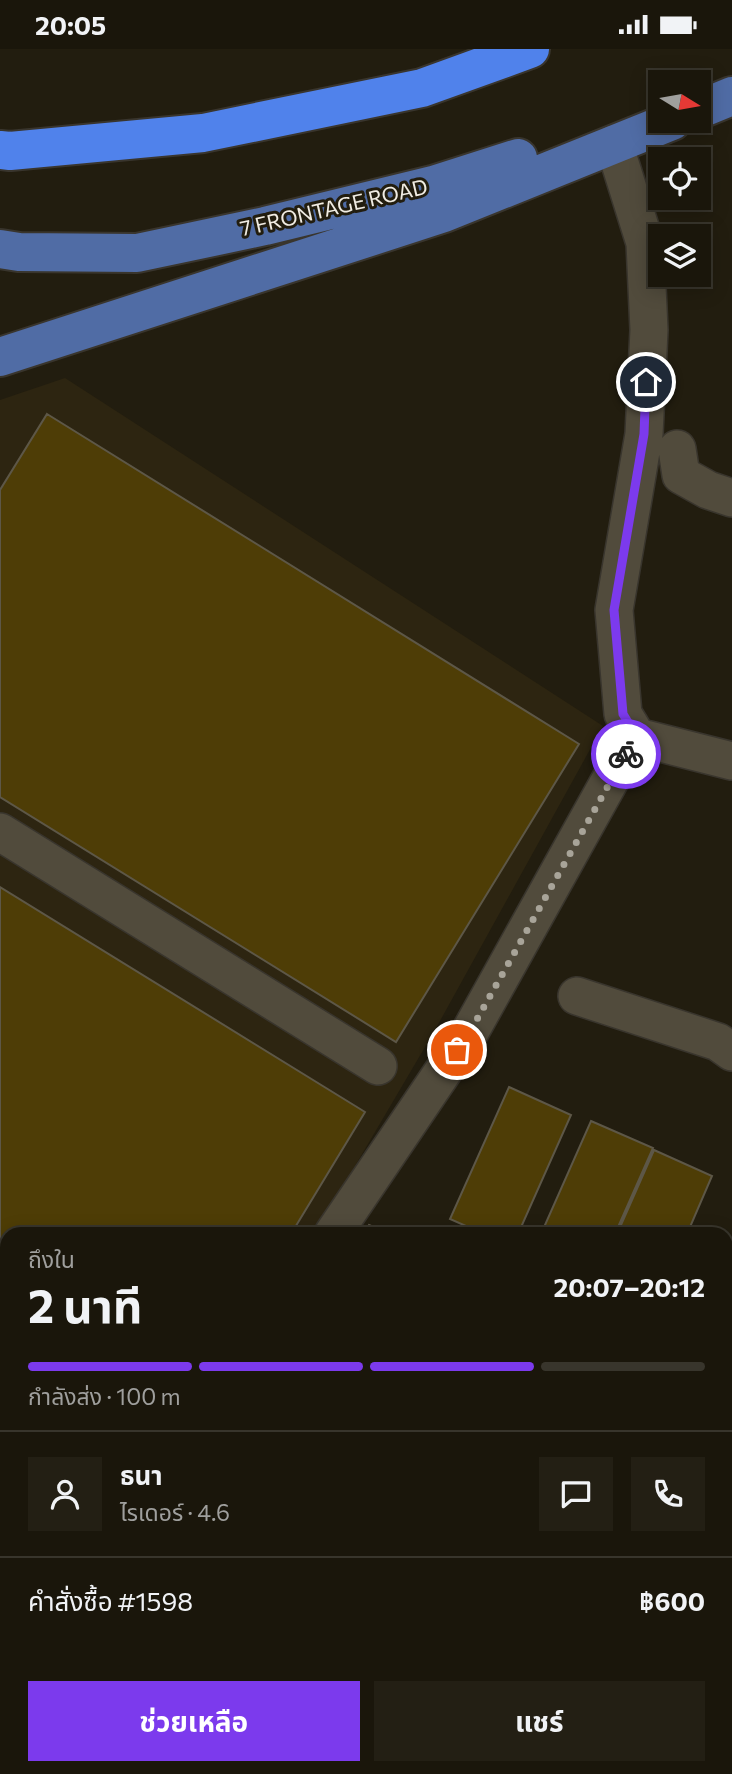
<!DOCTYPE html>
<html lang="th">
<head>
<meta charset="utf-8">
<style>
	:root { --surface:#1a160b; --page:#231f14; --text:#f1f3f6; --muted:#9f9f9d; --line:#38352c; --accent:#7c3aed }
	body { margin:0; font-family:Commissioner,"Noto Sans Thai",sans-serif; background:var(--page); color:var(--text); height:100vh; display:flex; flex-direction:column; font-size:26px; white-space:nowrap }
	* { box-sizing:border-box; margin:0 }
	p { font-size:23px; color:var(--muted) }
	.icon { flex:none; width:38px; height:38px; fill:none; stroke:currentColor; stroke-width:2; stroke-linecap:round; stroke-linejoin:round }
	.map { position:relative; flex:1; overflow:hidden }
	.sheet { position:absolute; left:0px; top:1178px; width:733px; height:548px; display:flex; flex-direction:column; background:var(--surface); border-radius:21px 21px 0 0; box-shadow:0 4px 18px #0003,0 0 0 2px var(--line) }
	.sheet>* { flex:none }
	.needle { width:46px; rotate:101deg }
	.controls { position:absolute; left:648px; top:21px; display:grid; gap:14px }
	.controls a { display:grid; place-items:center; width:63px; height:63px; border-radius:0px; background:var(--surface); box-shadow:0 4px 18px #0003,0 0 0 2px var(--line); font-size:35px }
	.pin { position:absolute; display:grid; place-items:center; width:60px; height:60px; color:#fff; margin:-30px; border:4px solid #fff; border-radius:50%; box-shadow:0 2px 7px #0007 }
	.courier { position:absolute; display:grid; place-items:center; width:70px; height:70px; margin:-35px; border:5px solid #7c3aed; border-radius:50%; background:#fff; color:#222; box-shadow:0 2px 9px #0007 }
	.summary em { font-style:normal; font-weight:700 }
	.summary div { display:flex; flex-direction:column-reverse }
	.summary { display:flex; align-items:center; justify-content:space-between; height:119px; padding:0 28px }
	h1 { font-size:46px; font-weight:700; line-height:52px }
	.bar { display:grid; grid-template-columns:repeat(4,1fr); gap:10px 7px; align-content:center; height:84px; padding:0 28px }
	.bar i { height:9px; border-radius:5px; background:var(--line) }
	.bar .on { background:var(--accent) }
	.bar p { grid-column:span 4 }
	.line { display:flex; align-items:center; gap:18px; padding:0 28px; border-top:2px solid var(--line) }
	.line div { flex:1 }
	.round { display:grid; place-items:center; flex:none; width:74px; height:74px; border-radius:0px; background:var(--page) }
	.cta { display:flex; gap:14px; margin-top:auto; padding:14px 28px }
	.cta a { flex:1; height:80px; border-radius:0px; background:var(--accent); color:#fff; font-size:28px; font-weight:700; line-height:80px; text-align:center }
	.cta a+a { background:var(--page); color:var(--text) }
	.status { display:flex; justify-content:space-between; align-items:center; height:49px; padding:0 35px; background:var(--surface); direction:ltr }
	.status svg { height:19px; fill:currentColor }
	.map>svg:first-child { display:block }
	.built { fill:#2d2511 }
	.building { fill:#4e3d06; stroke:#5d5747; stroke-width:2 }
	.lines { fill:none; stroke-linecap:round; stroke-linejoin:round }
	.minor-casing { stroke:#39352d; stroke-width:40 }
	.major-casing { stroke:#39352d; stroke-width:42 }
	.highway-casing { stroke:#39352d; stroke-width:42 }
	.minor { stroke:#514b3c; stroke-width:37 }
	.major { stroke:#506ca5; stroke-width:38 }
	.highway { stroke:#5082eb; stroke-width:38 }
	.done { stroke:#a8a499; stroke-width:7; stroke-dasharray:0 12.6 }
	.route { stroke:#7c3aed; stroke-width:9 }
	.labels { text-anchor:middle; stroke-width:6; stroke-linejoin:round; paint-order:stroke }
	.street-label { font-size:21px; fill:#f0ece3; stroke:#221d0f }
</style>
</head>
<body>
<div class="status"><b>20:05</b><svg viewBox="0 0 49 12"><path d="M0 12V9h3v3zM5 12V6h3v6zM10 12V3h3v9zM15 12V0h3v12zM26 1h20v11H26zM47 4h2v5h-2z"/></svg></div>
<div class="map">
<svg width="732" height="1725" viewBox="0 0 732 1725">
	<rect width="100%" height="100%" fill="#221d0f"/>
	<path class="built" d="M65 329 603 677 435 981 315 1185H7V1718H726V1671H732V1725H0V351Z"/>
	<path class="building" d="M47 365 579 695 396 993 0 748V441Z
		M0 838 365 1063 291 1185H7V1256L0 1252Z
		M509 1038 571 1066 518 1185H484L450 1170Z
		M591 1072 653 1099 615 1185H541Z
		M654 1101 712 1127 687 1185H617Z
		M369 1176 389 1185H365Z
		M0 1419 7 1421V1718H49L47 1725H0Z
		M726 1419 732 1422V1475L726 1473Z
		M726 1687 732 1688V1725H663L664 1718H726Z
		M124 1718H177L174 1725H122Z
		M243 1718H502L521 1725H241Z
		M530 1718H563L582 1725H528Z"/>
	<g class="lines">
		<defs>
			<path id="minor" d="M614 95 645 194 649 281 644 385 614 561 623 665 637 688 732 712
				M677 400 681 426 708 441 732 449
				M0 783 378 1017
				M577 947 718 993 732 1003
				M333 1185 471 981 619 715 637 688
				M0 1281 7 1285
				M726 1283 732 1270
				M726 1314 732 1317
				M726 1376 732 1379
				M0 1385 7 1388
				M726 1501 732 1503
				M81 1725 83 1718"/>
			<path id="major" d="M698 61 732 47
				M0 200 19 203 137 204 265 177 433 136 518 109
				M0 308 444 164 672 72"/>
			<path id="highway" d="M0 101 10 102 203 84 422 39 530 0"/>
		</defs>
		<use href="#minor" class="minor-casing"/>
		<use href="#major" class="major-casing"/>
		<use href="#highway" class="highway-casing"/>
		<use href="#minor" class="minor"/>
		<use href="#major" class="major"/>
		<use href="#highway" class="highway"/>
	</g>
	<g class="lines">
		<path class="done" d="M457 1001 471 981 626 705"/>
		<path class="route" d="M626 705 637 688 623 665 614 561 644 385 646 333"/>
	</g>
	<g class="labels">
		<g class="street-label">
			<text transform="translate(334 159) rotate(-13)" y="7">7 FRONTAGE ROAD</text>
		</g>
	</g>
</svg>
<div class="controls">
<a><svg class="needle" viewBox="-14 -14 28 28"><path d="M0-13l5 13h-10z" fill="#e53935"/><path d="M0 13l5-13h-10z" fill="#9f9f9d"/></svg></a>
<a><svg class="icon" aria-label="locate" viewBox="0 0 24 24"><circle cx="12" cy="12" r="6"/><path d="M12 2v4M12 18v4M2 12h4M18 12h4"/></svg></a>
<a><svg class="icon" aria-label="layers" viewBox="0 0 24 24"><path d="M12 4l9 5-9 5-9-5zM3 14l9 5 9-5"/></svg></a>
</div>
<div class="pin" style="left:457px;top:1001px;background:#ea580c"><svg class="icon" aria-label="bag" viewBox="0 0 24 24"><path d="M5 8h14l-1 12H6zM9 8a3 3 0 0 1 6 0"/></svg></div>
<div class="pin" style="left:646px;top:333px;background:#1f2937"><svg class="icon" aria-label="home" viewBox="0 0 24 24"><path d="M3 11l9-7 9 7M6 9v11h12V9"/></svg></div>
<div class="courier" style="left:626px;top:705px"><svg class="icon" aria-label="bike" viewBox="0 0 24 24"><circle cx="6" cy="16" r="4"/><circle cx="18" cy="16" r="4"/><path d="M6 16l4-8h5l3 8M10 8l3 8H6M13 5h3"/></svg></div>
<section class="sheet">
<div class="summary"><div><h1>2 นาที</h1><p>ถึงใน</p></div><em>20:07–20:12</em></div>
<div class="bar"><i class="on"></i><i class="on"></i><i class="on"></i><i></i><p>กำลังส่ง · 100 m</p></div>
<div class="line" style="height:126px"><a class="round"><svg class="icon" aria-label="person" viewBox="0 0 24 24"><circle cx="12" cy="8" r="4"/><path d="M4 21q1-7 8-7t8 7"/></svg></a><div><b>ธนา</b><p>ไรเดอร์ · 4.6</p></div><a class="round"><svg class="icon" aria-label="chat" viewBox="0 0 24 24"><path d="M4 5h16v11H9l-5 4z"/></svg></a><a class="round"><svg class="icon" aria-label="phone" viewBox="0 0 24 24"><path d="M5 4h4l2 5-3 2q2 4 5 5l2-3 5 2v4C11 20 4 13 5 4z"/></svg></a></div>
<div class="line" style="height:91px"><div>คำสั่งซื้อ #1598</div><b>฿600</b></div>
<div class="cta"><a>ช่วยเหลือ</a><a>แชร์</a></div>
</section>
</div>
</body>
</html>
